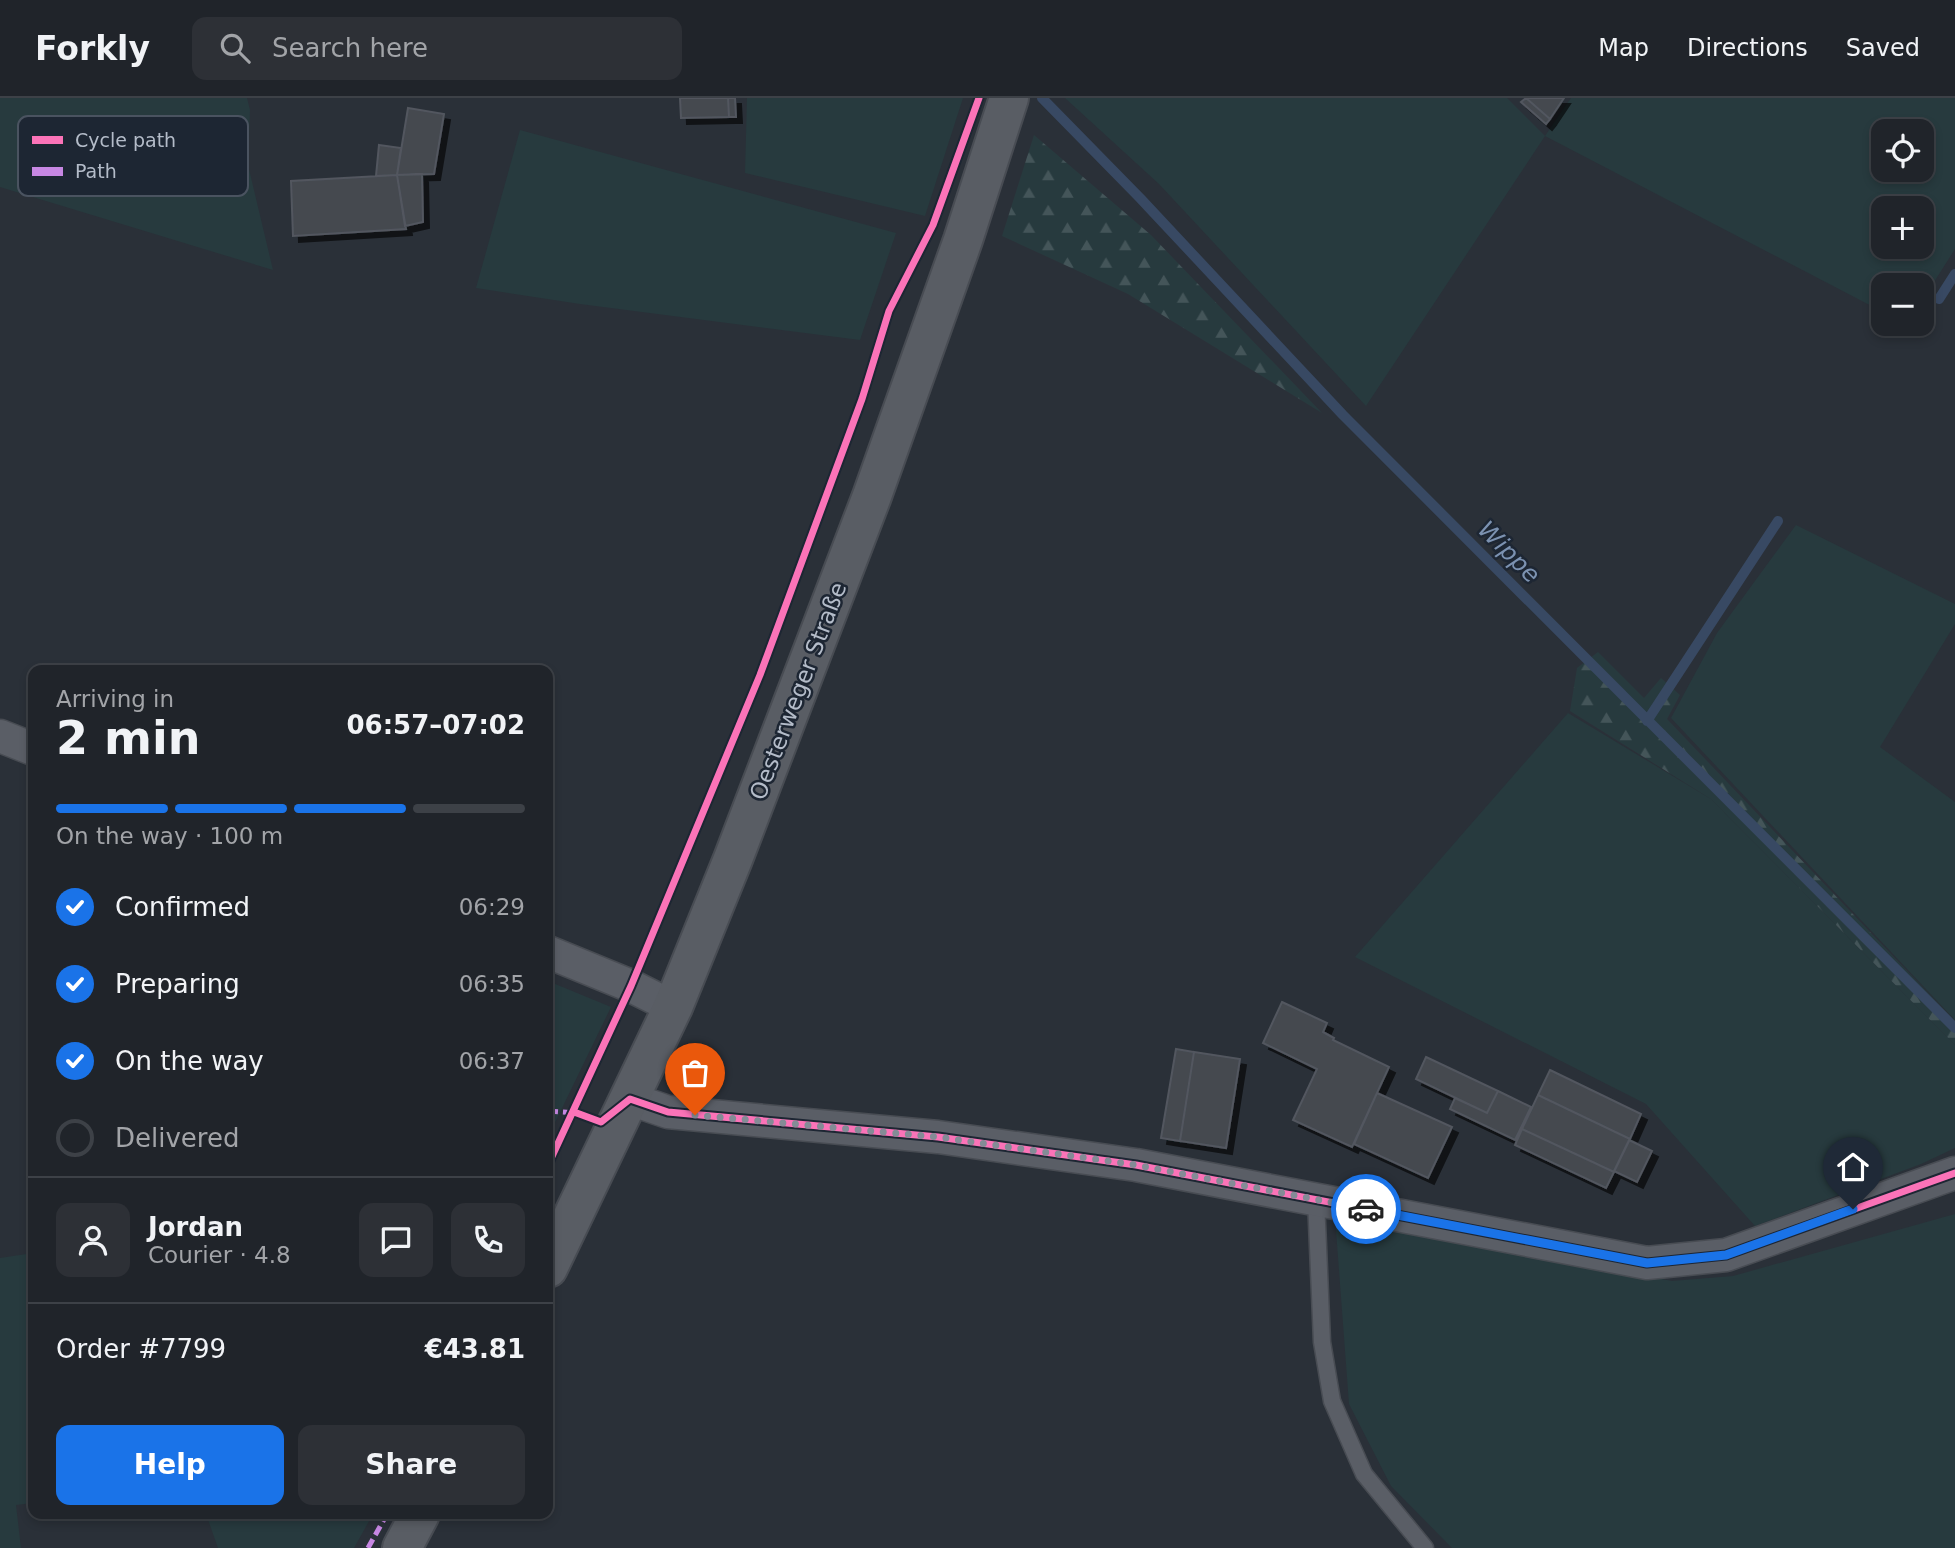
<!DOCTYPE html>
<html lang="en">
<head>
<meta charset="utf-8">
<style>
	:root { --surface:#20242a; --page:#2d3036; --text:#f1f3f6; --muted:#a2a4a8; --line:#3d4147; --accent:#1a73e8 }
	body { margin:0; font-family:"DejaVu Sans",sans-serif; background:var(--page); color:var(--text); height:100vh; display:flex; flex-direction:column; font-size:26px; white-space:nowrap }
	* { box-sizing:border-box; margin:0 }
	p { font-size:23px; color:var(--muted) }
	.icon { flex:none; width:38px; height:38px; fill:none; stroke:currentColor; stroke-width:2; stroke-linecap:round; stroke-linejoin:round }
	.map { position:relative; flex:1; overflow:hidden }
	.side { position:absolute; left:28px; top:567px; width:525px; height:854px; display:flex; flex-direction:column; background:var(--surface); border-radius:14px; box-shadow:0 4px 10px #0003,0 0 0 2px var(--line) }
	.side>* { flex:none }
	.buttons { position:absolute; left:1871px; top:21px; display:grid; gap:14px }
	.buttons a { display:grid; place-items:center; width:63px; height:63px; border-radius:14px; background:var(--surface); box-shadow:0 4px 10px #0003,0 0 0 2px var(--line); font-size:35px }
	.pin { position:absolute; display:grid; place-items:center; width:60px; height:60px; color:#fff; margin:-72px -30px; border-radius:50% 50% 50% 0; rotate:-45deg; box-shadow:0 0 7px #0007 }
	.pin .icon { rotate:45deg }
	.courier { position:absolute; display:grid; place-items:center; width:70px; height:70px; margin:-35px; border:5px solid #1a73e8; border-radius:50%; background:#fff; color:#222; box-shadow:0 2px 9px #0007 }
	.headline em { font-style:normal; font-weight:700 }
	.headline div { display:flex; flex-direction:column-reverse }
	.headline { display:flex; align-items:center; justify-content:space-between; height:119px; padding:0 28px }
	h1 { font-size:46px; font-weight:700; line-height:52px }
	.bar { display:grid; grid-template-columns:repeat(4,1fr); gap:10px 7px; align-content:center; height:84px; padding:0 28px }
	.bar i { height:9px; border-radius:5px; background:var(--line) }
	.bar .on { background:var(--accent) }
	.bar p { grid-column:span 4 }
	.line { display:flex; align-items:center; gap:18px; padding:0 28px; border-top:2px solid var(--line) }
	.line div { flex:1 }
	.round { display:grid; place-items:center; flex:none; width:74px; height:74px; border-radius:14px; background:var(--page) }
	ol { padding:0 28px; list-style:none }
	li { display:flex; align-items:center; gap:21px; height:77px }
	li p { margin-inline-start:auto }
	li .icon { padding:7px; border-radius:50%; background:var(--accent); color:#fff; stroke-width:4 }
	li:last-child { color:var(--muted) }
	li i { width:38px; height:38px; border:4px solid var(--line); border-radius:50% }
	.cta { display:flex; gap:14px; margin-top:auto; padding:14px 28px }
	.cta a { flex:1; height:80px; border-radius:14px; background:var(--accent); color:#fff; font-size:28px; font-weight:700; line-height:80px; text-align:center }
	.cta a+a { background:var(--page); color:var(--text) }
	header { display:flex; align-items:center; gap:42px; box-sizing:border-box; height:98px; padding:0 35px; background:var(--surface); border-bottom:2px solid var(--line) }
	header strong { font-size:33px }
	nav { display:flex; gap:38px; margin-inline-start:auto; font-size:24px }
	.search { width:490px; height:63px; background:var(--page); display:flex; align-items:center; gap:18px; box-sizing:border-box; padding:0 24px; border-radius:14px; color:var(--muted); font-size:26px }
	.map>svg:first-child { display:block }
	.grass { fill:#273a3e; fill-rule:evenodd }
	.forest { fill:url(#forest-firs) }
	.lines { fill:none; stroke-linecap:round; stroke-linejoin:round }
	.stream { stroke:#384963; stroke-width:10 }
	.building { fill:#444950; stroke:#52575f; stroke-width:2; filter:url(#shadow) }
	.lane-casing { stroke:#484c53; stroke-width:19 }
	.street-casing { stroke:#484c53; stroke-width:35 }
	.secondary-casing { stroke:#484c53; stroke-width:42 }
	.lane { stroke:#5a5e66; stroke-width:16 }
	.street { stroke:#5a5e66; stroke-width:32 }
	.secondary { stroke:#595d64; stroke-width:38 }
	.quiet { stroke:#c787e3; stroke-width:5; stroke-dasharray:10 5; stroke-linecap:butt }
	.cycleway-casing { stroke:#1d2633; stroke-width:11 }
	.cycleway { stroke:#fb73b8; stroke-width:7 }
	.done { stroke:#848b96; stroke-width:7; stroke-dasharray:0 12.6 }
	.route { stroke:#1a73e8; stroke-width:9 }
	.labels { text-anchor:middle; stroke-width:5; stroke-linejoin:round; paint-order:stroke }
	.street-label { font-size:23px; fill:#b4bcc9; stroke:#1d2633 }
	.water-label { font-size:24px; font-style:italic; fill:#7c92b1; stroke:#1d2633 }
	.key { fill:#1d2633; stroke:#4a5360; stroke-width:2 }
	.key-label { font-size:19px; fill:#b4bcc9 }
</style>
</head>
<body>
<header>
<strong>Forkly</strong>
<div class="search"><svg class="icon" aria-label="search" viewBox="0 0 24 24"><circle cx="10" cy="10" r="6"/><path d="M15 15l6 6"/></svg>Search here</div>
<nav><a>Map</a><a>Directions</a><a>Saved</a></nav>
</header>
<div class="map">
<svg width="1955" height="1450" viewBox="0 0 1955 1450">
	<defs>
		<pattern id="forest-firs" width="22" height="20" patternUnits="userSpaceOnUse" patternTransform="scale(1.75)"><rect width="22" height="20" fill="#273a3e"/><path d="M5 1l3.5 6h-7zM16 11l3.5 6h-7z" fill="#445559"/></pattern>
		<filter id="shadow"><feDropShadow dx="6" dy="6" stdDeviation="0" flood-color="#0009"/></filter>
	</defs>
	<rect width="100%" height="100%" fill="#2a3038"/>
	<path class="grass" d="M0 0H247L250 12 248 67 273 172 0 89Z
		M747 0H963L925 118 745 75Z
		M1065 0H1507L1545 38 1571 0H1955V151L1922 203V187H1883V214L1545 38 1366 308 1159 86ZM1883 33H1922V72H1883ZM1883 110H1922V149H1883Z
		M520 32 896 135 860 242 580 206 476 190Z
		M1796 427 1955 506V526L1880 649 1955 704V922L1671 620 1717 535Z
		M1568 615 1711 701 1955 947V1050L1921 1066 1755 1128 1646 1006 1355 859Z
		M548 883 611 909 548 1039Z
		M1955 1116V1450H1452L1391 1388 1349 1306 1335 1119 1672 1183 1733 1178Z
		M33 1155V1405L16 1407 21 1450H0V1160Z
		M206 1416H373L354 1450H218Z"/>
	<path class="forest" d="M1034 37 1151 137 1322 315 1128 196 1002 138Z
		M1598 554 1644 600 1661 580 1680 597 1667 621 1955 923V947L1711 701 1570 613 1577 570Z"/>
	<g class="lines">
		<path class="stream" d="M1042 0 1140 100 1343 317 1955 930
			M1939 201 1955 176
			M1647 623 1778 423"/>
	</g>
	<path class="building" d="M680 0H728L729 19 681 20Z
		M728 0H735L736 19H729Z
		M1526 0 1550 21 1546 26 1521 4Z
		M1526 0H1564L1550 21Z
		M408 10 444 16 434 76 397 77Z
		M379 47 401 50 397 77 376 78Z
		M422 76 423 124 405 128 397 77Z
		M397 77 406 131 293 138 291 83Z
		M1282 904 1327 925 1323 934 1334 940 1333 942 1389 969 1352 1049 1293 1022 1317 971 1263 945Z
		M1176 951 1194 954 1180 1043 1161 1040Z
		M1194 954 1240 961 1226 1050 1180 1043Z
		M1426 959 1498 993 1487 1015 1416 981Z
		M1550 972 1641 1016 1630 1041 1538 997Z
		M1498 993 1531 1009 1515 1042 1450 1011 1455 1000 1487 1015Z
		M1377 995 1452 1029 1428 1080 1354 1046Z
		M1538 997 1630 1041 1614 1074 1522 1031Z
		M1522 1031 1614 1074 1606 1090 1515 1047Z
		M1629 1042 1652 1053 1637 1084 1614 1073Z"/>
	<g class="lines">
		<defs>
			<path id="lane" d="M1316 1101 1322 1244 1332 1303 1364 1376 1425 1450"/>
			<path id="street" d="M0 638 33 651
				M548 854 631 888 673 909
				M630 1001 668 1014 938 1039 1136 1067 1647 1165 1726 1157 1955 1075"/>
			<path id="secondary" d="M548 1170 673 909 733 761 872 398 963 142 1009 0
				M402 1450 420 1416"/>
		</defs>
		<use href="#lane" class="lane-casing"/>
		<use href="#street" class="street-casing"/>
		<use href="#secondary" class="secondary-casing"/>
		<use href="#lane" class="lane"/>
		<use href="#street" class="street"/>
		<use href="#secondary" class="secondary"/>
		<path class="quiet" d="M548 1013 576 1015
			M368 1450 387 1416"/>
		<defs>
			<path id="cycleway" d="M574 1014 601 1024 630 1001 668 1014 938 1039 1136 1067 1647 1165 1726 1157 1955 1075
				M548 1067 631 888 760 577 862 301 889 213 933 127 979 0"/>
		</defs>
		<use href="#cycleway" class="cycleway-casing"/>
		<use href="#cycleway" class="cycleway"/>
	</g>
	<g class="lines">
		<path class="done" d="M695 1017 938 1039 1136 1067 1366 1111"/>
		<path class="route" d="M1366 1111 1647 1165 1726 1157 1853 1111"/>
	</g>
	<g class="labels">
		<g class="street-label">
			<text transform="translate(798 593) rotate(-69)" y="8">Oesterweger Straße</text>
		</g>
		<g class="water-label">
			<text transform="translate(1509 454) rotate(45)" y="8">Wippe</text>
		</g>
	</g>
	<rect x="18" y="18" width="230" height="80" rx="10" class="key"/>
	<rect x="32" y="38" width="31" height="8" fill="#fb73b8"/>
	<rect x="32" y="69" width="31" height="9" fill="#c787e3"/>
	<g class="key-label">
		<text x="75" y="49">Cycle path</text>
		<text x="75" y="80">Path</text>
	</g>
</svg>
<div class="buttons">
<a><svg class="icon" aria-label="locate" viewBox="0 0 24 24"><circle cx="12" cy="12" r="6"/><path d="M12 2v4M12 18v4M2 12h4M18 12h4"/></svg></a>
<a>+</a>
<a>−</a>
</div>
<div class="pin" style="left:695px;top:1017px;background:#ea580c"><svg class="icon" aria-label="bag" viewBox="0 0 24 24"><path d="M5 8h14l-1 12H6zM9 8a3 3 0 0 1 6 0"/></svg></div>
<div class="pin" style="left:1853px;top:1111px;background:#1f2937"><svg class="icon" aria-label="home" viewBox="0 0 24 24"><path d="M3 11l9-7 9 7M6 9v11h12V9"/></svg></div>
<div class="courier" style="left:1366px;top:1111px"><svg class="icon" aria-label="car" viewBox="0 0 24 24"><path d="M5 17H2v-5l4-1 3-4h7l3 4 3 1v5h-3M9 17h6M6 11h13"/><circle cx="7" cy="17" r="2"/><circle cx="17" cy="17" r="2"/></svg></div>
<section class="side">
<div class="headline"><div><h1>2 min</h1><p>Arriving in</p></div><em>06:57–07:02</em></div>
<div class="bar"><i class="on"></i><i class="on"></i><i class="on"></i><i></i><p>On the way · 100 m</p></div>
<ol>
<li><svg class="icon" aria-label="check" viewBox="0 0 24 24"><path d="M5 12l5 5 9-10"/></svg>Confirmed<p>06:29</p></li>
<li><svg class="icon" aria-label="check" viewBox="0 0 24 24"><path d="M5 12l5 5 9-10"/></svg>Preparing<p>06:35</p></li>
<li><svg class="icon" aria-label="check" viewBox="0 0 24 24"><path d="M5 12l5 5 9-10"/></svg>On the way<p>06:37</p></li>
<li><i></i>Delivered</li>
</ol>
<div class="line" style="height:126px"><a class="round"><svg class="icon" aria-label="person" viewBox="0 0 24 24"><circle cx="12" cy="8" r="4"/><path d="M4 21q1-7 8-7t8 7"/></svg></a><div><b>Jordan</b><p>Courier · 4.8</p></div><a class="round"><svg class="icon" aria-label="chat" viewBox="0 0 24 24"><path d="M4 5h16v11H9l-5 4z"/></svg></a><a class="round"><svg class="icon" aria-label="phone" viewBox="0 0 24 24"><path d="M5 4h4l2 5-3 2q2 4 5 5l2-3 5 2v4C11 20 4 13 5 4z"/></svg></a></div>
<div class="line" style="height:91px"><div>Order #7799</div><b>€43.81</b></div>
<div class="cta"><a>Help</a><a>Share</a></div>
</section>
</div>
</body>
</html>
